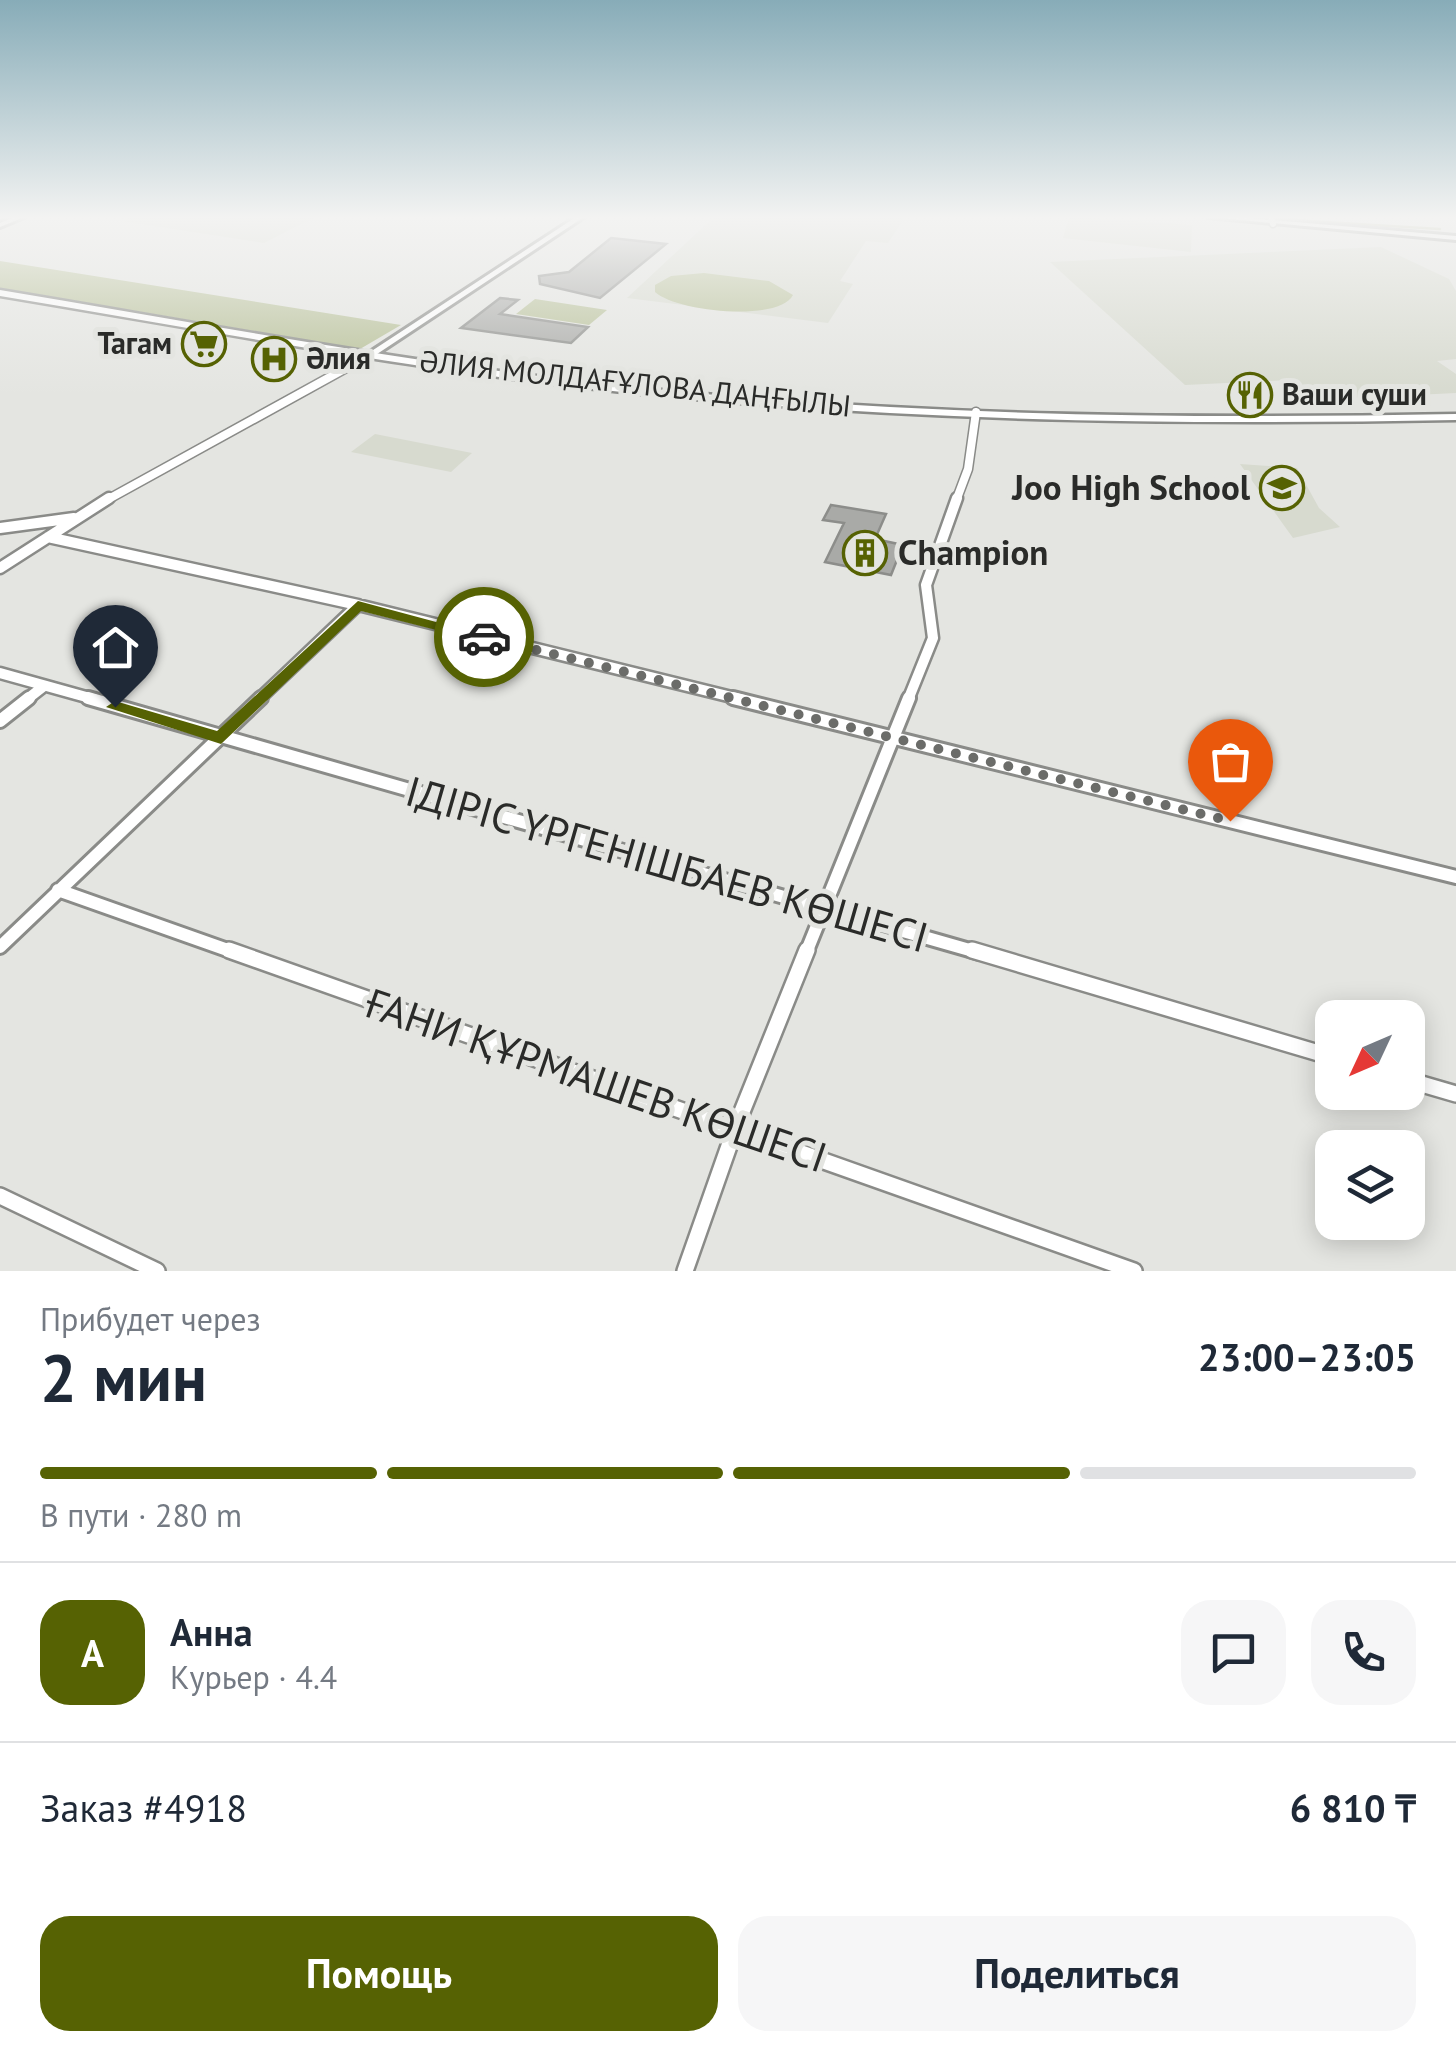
<!DOCTYPE html>
<html lang="ru">
<head>
<meta charset="utf-8">
<style>
	:root { --surface:#fff; --page:#f6f6f7; --text:#1f2937; --muted:#747a83; --line:#e0e1e3; --accent:#566203 }
	body { margin:0; font-family:"PT Sans",sans-serif; background:var(--page); color:var(--text); height:100vh; display:flex; flex-direction:column; font-size:38px; white-space:nowrap }
	* { box-sizing:border-box; margin:0 }
	p { font-size:32px; color:var(--muted) }
	.icon { flex:none; width:55px; height:55px; fill:none; stroke:currentColor; stroke-width:2; stroke-linecap:round; stroke-linejoin:round }
	.map { position:relative; height:1271px; overflow:hidden }
	.panel { display:flex; flex-direction:column; background:var(--surface); flex:1 }
	.panel>* { flex:none }
	.needle { width:65px; rotate:226deg }
	.fabs { position:absolute; left:1315px; top:1000px; display:grid; gap:20px }
	.fabs a { display:grid; place-items:center; width:110px; height:110px; border-radius:20px; background:var(--surface); box-shadow:0 5px 25px #0003; font-size:50px }
	.pin { position:absolute; display:grid; place-items:center; width:85px; height:85px; color:#fff; margin:-102px -42px; border-radius:50% 50% 50% 0; rotate:-45deg; box-shadow:0 0 10px #0007 }
	.pin .icon { rotate:45deg }
	.courier { position:absolute; display:grid; place-items:center; width:100px; height:100px; margin:-50px; border:8px solid #566203; border-radius:50%; background:#fff; color:#222; box-shadow:0 2px 12px #0007 }
	.head em { font-style:normal; font-weight:700 }
	.head div { display:flex; flex-direction:column-reverse }
	.head { display:flex; align-items:center; justify-content:space-between; height:170px; padding:0 40px }
	h1 { font-size:65px; font-weight:700; line-height:75px }
	.bar { display:grid; grid-template-columns:repeat(4,1fr); gap:15px 10px; align-content:center; height:120px; padding:0 40px }
	.bar i { height:12px; border-radius:8px; background:var(--line) }
	.bar .current { background:var(--accent) }
	.bar p { grid-column:span 4 }
	.line { display:flex; align-items:center; gap:25px; padding:0 40px; border-top:2px solid var(--line) }
	.line div { flex:1 }
	.round { display:grid; place-items:center; flex:none; width:105px; height:105px; border-radius:30px; background:var(--page) }
	.primary-button { display:flex; gap:20px; margin-top:auto; padding:20px 40px }
	.primary-button a { flex:1; height:115px; border-radius:30px; background:var(--accent); color:#fff; font-size:40px; font-weight:700; line-height:115px; text-align:center }
	.primary-button a+a { background:var(--page); color:var(--text) }
	.map>svg:first-child { display:block }
	.built { fill:#d7dacf }
	.green { fill:#b7c097 }
	.lines { fill:none; stroke-linecap:round; stroke-linejoin:round }
	.stream { stroke:#96a171; stroke-width:2.5 }
	.building { fill:#a9aaa7; stroke:#8c8d8a; stroke-width:2.5 }
	.minor-far4-casing { stroke:#8a8b88; stroke-width:9 }
	.minor-far3-casing { stroke:#8a8b88; stroke-width:11 }
	.minor-far2-casing { stroke:#8a8b88; stroke-width:15 }
	.minor-far1-casing { stroke:#8a8b88; stroke-width:18 }
	.minor-casing { stroke:#8a8b88; stroke-width:20 }
	.tertiary-casing { stroke:#8a8b88; stroke-width:6 }
	.secondary-casing { stroke:#8a8b88; stroke-width:5 }
	.minor-far4 { stroke:#fff; stroke-width:6 }
	.minor-far3 { stroke:#fff; stroke-width:8 }
	.minor-far2 { stroke:#fff; stroke-width:10 }
	.minor-far1 { stroke:#fff; stroke-width:12 }
	.minor { stroke:#fff; stroke-width:15 }
	.tertiary { fill:#fff; fill-rule:evenodd }
	.secondary { fill:#fff; fill-rule:evenodd }
	.route { fill:#566203 }
	.done { stroke:#6b6c69; stroke-width:10; stroke-dasharray:0 18 }
	.labels { text-anchor:middle; stroke-width:10; stroke-linejoin:round; paint-order:stroke }
	.far-poi-label { font-size:30px; font-weight:bold; fill:#2a2b29; stroke:#e4e5e1; text-anchor:start }
	.far-street-label { font-size:30px; fill:#2a2b29; stroke:#e4e5e1 }
	.poi-label { font-size:35px; font-weight:bold; fill:#2a2b29; stroke:#e4e5e1; text-anchor:end }
	.near-street-label { font-size:42px; fill:#2a2b29; stroke:#e4e5e1 }
</style>
</head>
<body>
<div class="map">
<svg width="1456" height="1271" viewBox="0 0 1456 1271">
	<rect width="100%" height="100%" fill="#e4e5e1"/>
	<path class="built" d="M131 217H315L264 243 122 221Z
		M714 217H905L888 243 866 241 840 281 853 284 828 323 627 298Z
		M1069 217 1192 225 1191 252 1063 238Z
		M1381 247 1449 279 1456 291V359L1437 361 1456 374V393L1310 400 1290 380 1185 385 1050 262Z
		M375 434 472 453 451 472 351 452Z
		M1240 464 1297 468 1319 508 1340 527 1293 538Z"/>
	<path class="green" d="M0 261 401 325 360 349 0 288Z
		M704 273 769 281 793 295C778 323 675 311 655 292V285L671 276Z
		M535 299 607 310 589 325 516 314Z"/>
	<g class="lines">
		<path class="stream" d="M1260 217 1267 218
			M1276 219 1440 229"/>
	</g>
	<path class="building" d="M611 238 666 244 600 298 540 284 539 276 569 272Z
		M500 298 518 300 500 314 588 327 571 343 461 328Z
		M831 505 886 514 875 539 903 545 891 575 825 562 844 523 823 520Z"/>
	<g class="lines">
		<defs>
			<path id="minor-far4" d="M1271 217 1273 224"/>
			<path id="minor-far3" d="M105 501 368 356
				M956 501 968 469 976 412"/>
			<path id="minor-far2" d="M0 528 74 518
				M48 537 358 605 744 700
				M0 568 109 498
				M0 673 97 700
				M26 700 44 686
				M258 700 358 605
				M908 700 933 638 926 585 957 498"/>
			<path id="minor-far1" d="M88 698 980 953
				M733 698 1456 877
				M0 721 29 698
				M58 890 236 953
				M0 947 261 698
				M806 953 909 698"/>
			<path id="minor" d="M229 950 1134 1271
				M972 950 1332 1057
				M1408 1080 1456 1094
				M0 1196 157 1271
				M685 1271 735 1129 807 950"/>
			<path id="tertiary" d="M14 217H24L0 227V223Z
				M576 217H584L371 358 364 356Z
				M1208 217H1238L1456 236V240Z"/>
			<path id="secondary" d="M0 290C223 327 446 370 672 391 933 416 1194 419 1456 414V420C1194 425 933 422 672 397 446 376 223 333 0 296Z"/>
		</defs>
		<use href="#minor-far4" class="minor-far4-casing"/>
		<use href="#minor-far3" class="minor-far3-casing"/>
		<use href="#minor-far2" class="minor-far2-casing"/>
		<use href="#minor-far1" class="minor-far1-casing"/>
		<use href="#minor" class="minor-casing"/>
		<use href="#tertiary" class="tertiary-casing"/>
		<use href="#secondary" class="secondary-casing"/>
		<use href="#minor-far4" class="minor-far4"/>
		<use href="#minor-far3" class="minor-far3"/>
		<use href="#minor-far2" class="minor-far2"/>
		<use href="#minor-far1" class="minor-far1"/>
		<use href="#minor" class="minor"/>
		<use href="#tertiary" class="tertiary"/>
		<use href="#secondary" class="secondary"/>
	</g>
	<linearGradient id="sky" x2="0" y2="1"><stop stop-color="#87acb8"/><stop offset="0.55" stop-color="#f3f3f2"/><stop offset="1" stop-color="#f3f3f2" stop-opacity="0"/></linearGradient>
	<rect width="1456" height="395" fill="url(#sky)"/>
	<path class="route" d="M358 601 492 637 484 642 361 611 221 744 106 707 115 701 217 731Z"/>
	<g class="lines">
		<path class="done" d="M484 637 1230 821"/>
	</g>
	<defs>
		<symbol id="supermarket-ring" viewBox="-11 -11 22 22"><circle r="9.5" fill="#e4e5e1" stroke="#566203" stroke-width="1.5"/><path d="M-6-5.5h2.5l.6 2H6L4.5 2H-2.5L-4.4-4H-6ZM-1.5 3.2a1.3 1.3 0 1 0 .1 0ZM3 3.2a1.3 1.3 0 1 0 .1 0Z" fill="#566203"/></symbol>
		<symbol id="hospital-ring" viewBox="-11 -11 22 22"><circle r="9.5" fill="#e4e5e1" stroke="#566203" stroke-width="1.5"/><path d="M-5-5h3v3.5h4V-5h3V5h-3V1.5h-4V5h-3Z" fill="#566203"/></symbol>
		<symbol id="restaurant-ring" viewBox="-11 -11 22 22"><circle r="9.5" fill="#e4e5e1" stroke="#566203" stroke-width="1.5"/><path d="M-5-6h1v4h1v-4h1v4h1v-4h1v5L-1.5 .5V6h-2V.5L-5-1ZM5-6V6H3V1.5H1.5Q1.5-4 5-6Z" fill="#566203"/></symbol>
		<symbol id="school-ring" viewBox="-11 -11 22 22"><circle r="9.5" fill="#e4e5e1" stroke="#566203" stroke-width="1.5"/><path d="M0-5L7-2L0 1L-7-2ZM-4 1L0 2.5L4 1V4Q0 6-4 4Z" fill="#566203"/></symbol>
		<symbol id="building-ring" viewBox="-11 -11 22 22"><circle r="9.5" fill="#e4e5e1" stroke="#566203" stroke-width="1.5"/><path d="M-4-6H4V6H1V3H-1V6H-4ZM-2.5-4.3h1.7v1.8h-1.7ZM.8-4.3h1.7v1.8H.8ZM-2.5-1h1.7V.8h-1.7ZM.8-1h1.7V.8H.8Z" fill="#566203"/></symbol>
	</defs>
	<g fill-rule="evenodd">
		<use href="#supermarket-ring" x="179" y="319" width="50" height="50"/>
		<use href="#hospital-ring" x="249" y="334" width="50" height="50"/>
		<use href="#restaurant-ring" x="1225" y="370" width="50" height="50"/>
		<use href="#school-ring" x="1257" y="463" width="50" height="50"/>
		<use href="#building-ring" x="840" y="528" width="50" height="50"/>
	</g>
	<g class="labels">
		<g class="far-poi-label">
			<text x="172" y="354" text-anchor="end">Тагам</text>
			<text x="306" y="369">Әлия</text>
			<text x="1282" y="405">Ваши суши</text>
		</g>
		<g class="far-street-label">
			<text transform="translate(635 384) rotate(6)" y="10">ӘЛИЯ МОЛДАҒҰЛОВА ДАҢҒЫЛЫ</text>
		</g>
		<g class="poi-label">
			<text x="1250" y="500">Joo High School</text>
			<text x="898" y="565" text-anchor="start">Champion</text>
		</g>
		<g class="near-street-label">
			<text transform="translate(667 864) rotate(16)" y="15">ІДІРІС ҮРГЕНІШБАЕВ КӨШЕСІ</text>
			<text transform="translate(596 1080) rotate(19)" y="15">ҒАНИ ҚҰРМАШЕВ КӨШЕСІ</text>
		</g>
	</g>
</svg>
<div class="fabs">
<a><svg class="needle" viewBox="-14 -14 28 28"><path d="M0-13l5 13h-10z" fill="#e53935"/><path d="M0 13l5-13h-10z" fill="#747a83"/></svg></a>
<a><svg class="icon" aria-label="layers" viewBox="0 0 24 24"><path d="M12 4l9 5-9 5-9-5zM3 14l9 5 9-5"/></svg></a>
</div>
<div class="pin" style="left:1230px;top:821px;background:#ea580c"><svg class="icon" aria-label="bag" viewBox="0 0 24 24"><path d="M5 8h14l-1 12H6zM9 8a3 3 0 0 1 6 0"/></svg></div>
<div class="pin" style="left:115px;top:707px;background:#1f2937"><svg class="icon" aria-label="home" viewBox="0 0 24 24"><path d="M3 11l9-7 9 7M6 9v11h12V9"/></svg></div>
<div class="courier" style="left:484px;top:637px"><svg class="icon" aria-label="car" viewBox="0 0 24 24"><path d="M5 17H2v-5l4-1 3-4h7l3 4 3 1v5h-3M9 17h6M6 11h13"/><circle cx="7" cy="17" r="2"/><circle cx="17" cy="17" r="2"/></svg></div>
</div>
<section class="panel">
<div class="head"><div><h1>2 мин</h1><p>Прибудет через</p></div><em>23:00–23:05</em></div>
<div class="bar"><i class="current"></i><i class="current"></i><i class="current"></i><i></i><p>В пути · 280 m</p></div>
<div class="line" style="height:180px"><b class="round" style="background:var(--accent);color:#fff">А</b><div><b>Анна</b><p>Курьер · 4.4</p></div><a class="round"><svg class="icon" aria-label="chat" viewBox="0 0 24 24"><path d="M4 5h16v11H9l-5 4z"/></svg></a><a class="round"><svg class="icon" aria-label="phone" viewBox="0 0 24 24"><path d="M5 4h4l2 5-3 2q2 4 5 5l2-3 5 2v4C11 20 4 13 5 4z"/></svg></a></div>
<div class="line" style="height:130px"><div>Заказ #4918</div><b>6 810 ₸</b></div>
<div class="primary-button"><a>Помощь</a><a>Поделиться</a></div>
</section>
</body>
</html>
